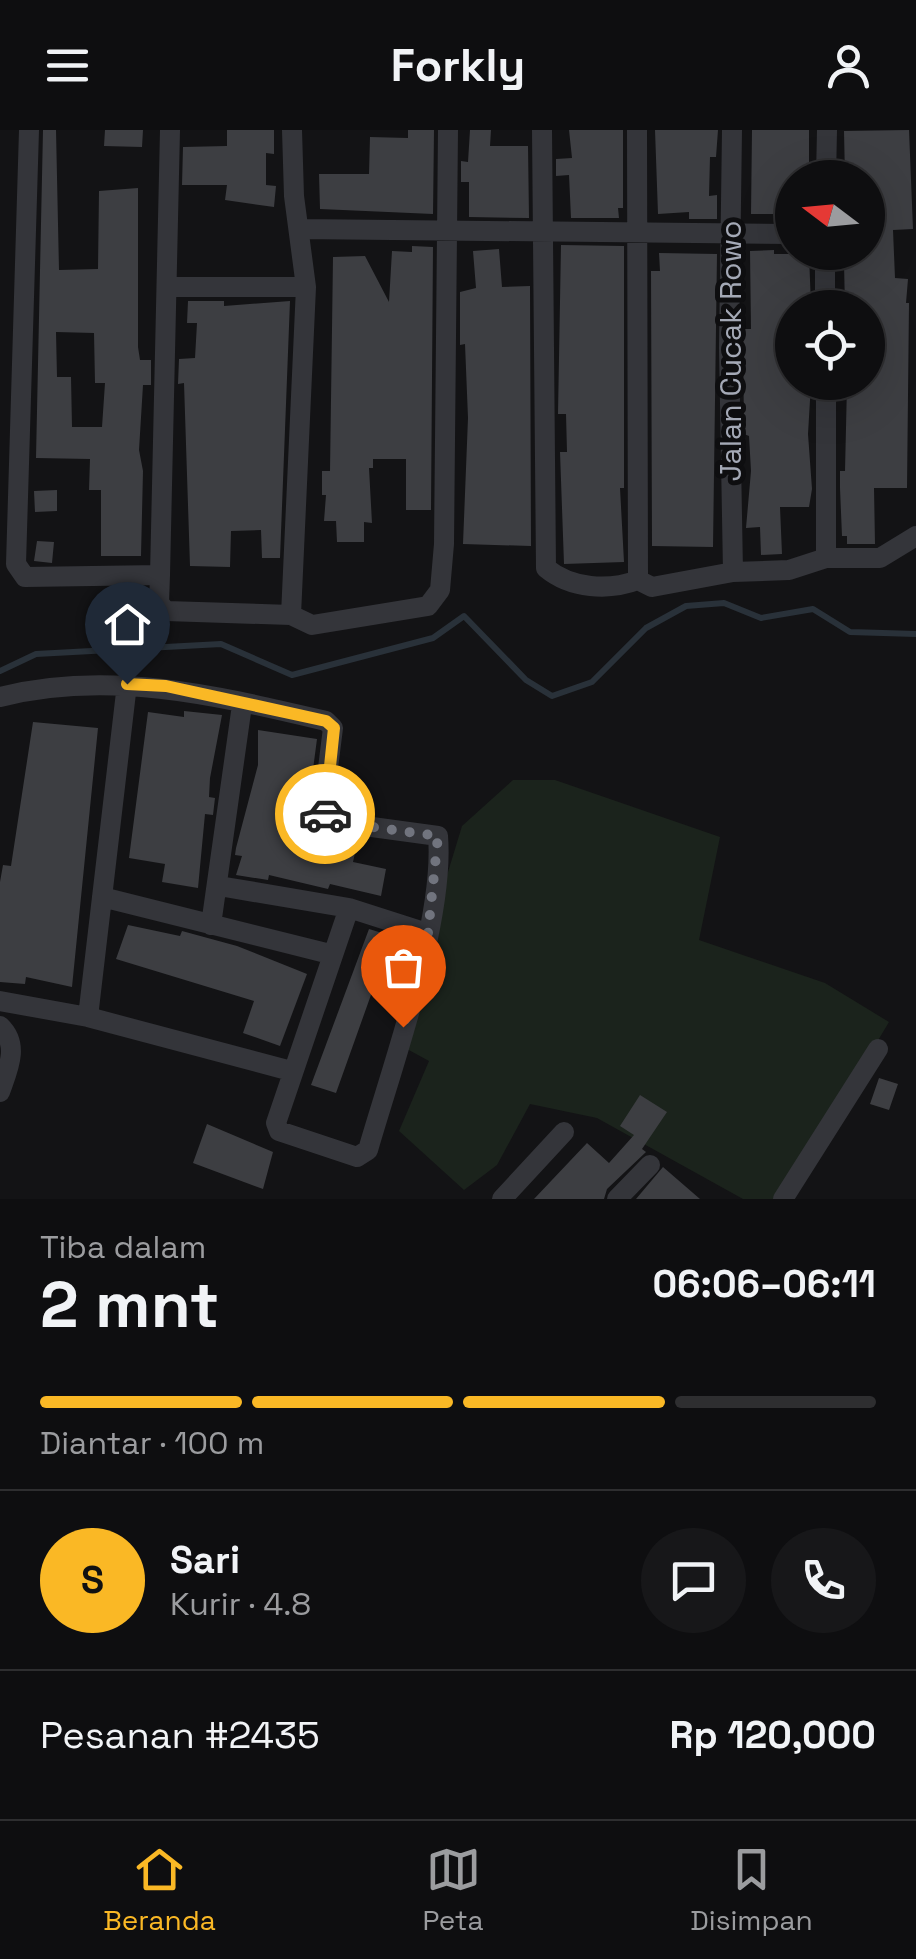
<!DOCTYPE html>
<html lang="id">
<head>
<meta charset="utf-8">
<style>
	:root { --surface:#0e0e10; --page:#171719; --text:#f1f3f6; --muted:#9b9c9f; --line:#2e2e30; --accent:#fab825 }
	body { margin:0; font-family:"Space Grotesk",sans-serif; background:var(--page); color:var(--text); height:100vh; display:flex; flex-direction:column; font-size:38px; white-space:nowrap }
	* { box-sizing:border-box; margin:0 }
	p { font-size:32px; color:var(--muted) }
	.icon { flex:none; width:55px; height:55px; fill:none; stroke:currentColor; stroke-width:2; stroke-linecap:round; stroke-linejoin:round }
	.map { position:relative; height:1069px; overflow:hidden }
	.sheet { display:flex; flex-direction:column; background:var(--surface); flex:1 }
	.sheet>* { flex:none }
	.needle { width:65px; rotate:286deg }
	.controls { position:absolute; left:775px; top:30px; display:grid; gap:20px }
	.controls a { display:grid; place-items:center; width:110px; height:110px; border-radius:50%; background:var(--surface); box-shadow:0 10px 40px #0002,0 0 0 2px var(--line); font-size:50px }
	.pin { position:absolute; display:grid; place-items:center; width:85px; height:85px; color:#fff; margin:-102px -42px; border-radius:50% 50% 50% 0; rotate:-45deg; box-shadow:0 0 10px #0007 }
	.pin .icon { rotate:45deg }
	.courier { position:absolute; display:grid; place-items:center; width:100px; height:100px; margin:-50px; border:8px solid #fab825; border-radius:50%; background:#fff; color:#222; box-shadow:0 2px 12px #0007 }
	.summary em { font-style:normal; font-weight:700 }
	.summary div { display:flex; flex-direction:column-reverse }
	.summary { display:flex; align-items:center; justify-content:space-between; height:170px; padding:0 40px }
	h1 { font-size:65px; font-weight:700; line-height:75px }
	.bar { display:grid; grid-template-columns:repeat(4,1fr); gap:15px 10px; align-content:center; height:120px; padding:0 40px }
	.bar i { height:12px; border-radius:8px; background:var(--line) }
	.bar .on { background:var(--accent) }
	.bar p { grid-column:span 4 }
	.line { display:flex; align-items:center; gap:25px; padding:0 40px; border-top:2px solid var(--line) }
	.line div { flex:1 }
	.round { display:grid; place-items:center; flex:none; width:105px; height:105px; border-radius:52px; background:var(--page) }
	header { display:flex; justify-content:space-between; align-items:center; height:130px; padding:0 40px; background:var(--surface); font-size:45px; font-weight:700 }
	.tab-bar { display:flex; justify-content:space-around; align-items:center; height:140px; border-top:2px solid var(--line); background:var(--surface); font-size:28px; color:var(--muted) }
	.tab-bar a { display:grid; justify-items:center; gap:5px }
	.tab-bar .on { color:var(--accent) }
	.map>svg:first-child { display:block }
	.green { fill:#1b231c }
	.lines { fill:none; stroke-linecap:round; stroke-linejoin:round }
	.stream { stroke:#293139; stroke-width:6 }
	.building { fill:#3d3e42; fill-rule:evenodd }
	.minor { stroke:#34353a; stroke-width:20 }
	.done { stroke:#71747e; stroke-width:10; stroke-dasharray:0 18 }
	.route { stroke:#fab825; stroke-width:12 }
	.labels { text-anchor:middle; stroke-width:10; stroke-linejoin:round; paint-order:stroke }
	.street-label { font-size:30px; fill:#a4a9b6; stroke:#0e0e10 }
</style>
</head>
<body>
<header><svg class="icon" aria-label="menu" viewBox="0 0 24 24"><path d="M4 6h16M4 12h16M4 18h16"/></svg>Forkly<svg class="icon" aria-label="person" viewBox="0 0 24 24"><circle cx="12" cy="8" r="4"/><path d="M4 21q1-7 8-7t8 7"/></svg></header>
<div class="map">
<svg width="916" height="1069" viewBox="0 0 916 1069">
	<rect width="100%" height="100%" fill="#131315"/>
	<path class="green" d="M513 650H555L720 707 699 810 825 853 889 892 783 1069H743L597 988 530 974 497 1035 464 1060 399 1001 429 931 396 913 462 696Z"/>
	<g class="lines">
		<path class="stream" d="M0 541 36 524 221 514 292 545 433 508 464 486 526 550 552 566 592 552 646 498 686 476 724 473 761 488 813 479 850 502 916 504"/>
	</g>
	<path class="building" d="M43 0H56L59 140 98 139 99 61 138 58V217L140 230H151V255H143L139 320 143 341 141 426H101V360H89L90 329 36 328ZM56 202 94 203 95 253H105L102 297H72L71 247H57Z
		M105 0H143L142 17 104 16Z
		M227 0H274V24L266 23V55L276 56 274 77 225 70 227 55H182L183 17 227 16Z
		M408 0H434L433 84 320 79 319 44H369L370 7 408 8Z
		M470 0H491L490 16H528L529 88 469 87V52H461V31L468 32Z
		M569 0H623V78H618L619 88H571L569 45 556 46V29L572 28Z
		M655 0H718L716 27H710L709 66 717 65V89H689V82L658 84Z
		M752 0H809V48H792V84H751Z
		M909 0 913 99 893 100 895 148 908 149 906 173H909L907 358H874L875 414H847V406H842L840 358V341H845L847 254 868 253V178H845L844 133 846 122H868V48H845L844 1Z
		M561 115 624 116V358H620L624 432 564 434 560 322H567L566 284H558Z
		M412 116 433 117 431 380H406V329H373V338H369L372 393 364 392V412H337L336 391H324L326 365H322V341H330L333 127 365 126 389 172 392 121 412 122Z
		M499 119 502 157 530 156 531 416 463 414 468 288 465 214 460 215V162L476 158 473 121Z
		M774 120V124H809L811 176H792V252L811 253 808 304 812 359 809 377H780L782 424 761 425 760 397 746 398 751 341 749 306 744 304 743 199H751L750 121Z
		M659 123 717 124 713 417 652 416 651 141H660Z
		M188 171H224V176L290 171 280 428H262L261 400 231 401 230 437 190 436 184 253 178 254 179 229 195 228 197 193H187Z
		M57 360V381L35 382 34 361Z
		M37 411 54 412 52 433 34 431Z
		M184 581 222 585 210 648 209 667 215 668 213 685 205 684 198 758 162 752 165 734 129 728 148 582 184 587Z
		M33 592 98 598 72 857 26 847 25 854 0 852V752L3 735 11 736Z
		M258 600 317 609 302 723 335 730 340 706 358 709 353 732 386 739 381 766 330 754 328 759 269 745 268 750 236 745 242 726 235 725 236 718 258 635Z
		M128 795 180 806 182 801 237 816 307 844 280 916 243 903 254 871 116 829Z
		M369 799 392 806 336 963 311 955Z
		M879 948 898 954 889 980 870 974Z
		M640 965 667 982 642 1019 646 1022 607 1059 604 1069H534L587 1013 609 1033 634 1005 620 996Z
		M207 994 273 1022 263 1059 193 1033Z
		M663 1037 700 1069H636Z"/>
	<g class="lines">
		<path class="minor" d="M29 0 16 434 25 447 160 445 170 0
			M542 0 546 438C571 459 609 461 638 450L652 457 733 442 789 440 826 428H880L916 406
			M637 0 638 450
			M732 0 729 218 733 442
			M826 48 827 0
			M299 99 792 104
			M825 122V178
			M167 157H306
			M826 252V428
			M160 445 159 473 166 481 291 485 312 495 428 476 440 460 444 414 448 0
			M291 485 306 157 294 66 292 0
			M0 567C109 539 219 566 326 591L333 598 323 678 328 691 438 706C445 791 392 936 368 1020L357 1027 279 1001 276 993 349 778
			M219 756 349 778 427 803
			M102 767 330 824
			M211 795 242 575
			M0 871 88 887 127 554
			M88 887 291 941
			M0 896C20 915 8 939 0 962
			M502 1069 564 1002
			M617 1069 650 1035
			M783 1069 878 919"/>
	</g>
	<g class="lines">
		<path class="done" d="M325 684 328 691 438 706 428 803 403 897"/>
		<path class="route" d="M127 554 166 556 326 591 334 598 325 684"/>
	</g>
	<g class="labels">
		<g class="street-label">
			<text transform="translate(731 221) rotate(-90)" y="10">Jalan Cucak Rowo</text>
		</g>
	</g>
</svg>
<div class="controls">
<a><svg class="needle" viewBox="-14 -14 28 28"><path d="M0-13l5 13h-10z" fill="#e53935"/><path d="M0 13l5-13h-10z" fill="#9b9c9f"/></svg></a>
<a><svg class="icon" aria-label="locate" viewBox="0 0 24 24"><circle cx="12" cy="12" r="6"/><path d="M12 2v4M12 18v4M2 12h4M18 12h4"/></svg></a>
</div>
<div class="pin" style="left:403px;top:897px;background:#ea580c"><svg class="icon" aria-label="bag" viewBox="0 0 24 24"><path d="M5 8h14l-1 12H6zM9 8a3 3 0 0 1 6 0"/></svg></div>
<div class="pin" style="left:127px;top:554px;background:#1f2937"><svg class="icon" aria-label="home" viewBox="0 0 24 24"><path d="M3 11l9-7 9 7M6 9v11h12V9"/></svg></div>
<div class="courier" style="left:325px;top:684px"><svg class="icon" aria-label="car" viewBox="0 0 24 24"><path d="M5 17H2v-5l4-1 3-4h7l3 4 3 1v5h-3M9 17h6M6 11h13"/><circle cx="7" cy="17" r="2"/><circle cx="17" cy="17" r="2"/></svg></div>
</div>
<section class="sheet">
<div class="summary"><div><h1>2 mnt</h1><p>Tiba dalam</p></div><em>06:06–06:11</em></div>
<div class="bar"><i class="on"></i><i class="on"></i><i class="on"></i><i></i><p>Diantar · 100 m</p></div>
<div class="line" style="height:180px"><b class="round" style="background:var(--accent);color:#111">S</b><div><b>Sari</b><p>Kurir · 4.8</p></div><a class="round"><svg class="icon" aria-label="chat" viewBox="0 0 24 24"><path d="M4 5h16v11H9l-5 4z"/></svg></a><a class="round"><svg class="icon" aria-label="phone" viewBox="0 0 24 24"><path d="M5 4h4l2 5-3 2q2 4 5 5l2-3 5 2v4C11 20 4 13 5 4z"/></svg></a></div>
<div class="line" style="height:130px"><div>Pesanan #2435</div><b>Rp 120,000</b></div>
</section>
<nav class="tab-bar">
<a class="on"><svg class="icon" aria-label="home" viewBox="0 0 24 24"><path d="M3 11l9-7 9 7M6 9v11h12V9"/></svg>Beranda</a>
<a><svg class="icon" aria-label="map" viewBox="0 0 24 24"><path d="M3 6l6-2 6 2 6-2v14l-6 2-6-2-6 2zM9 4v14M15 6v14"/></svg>Peta</a>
<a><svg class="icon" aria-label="saved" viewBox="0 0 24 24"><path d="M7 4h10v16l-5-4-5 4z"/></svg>Disimpan</a>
</nav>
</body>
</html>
